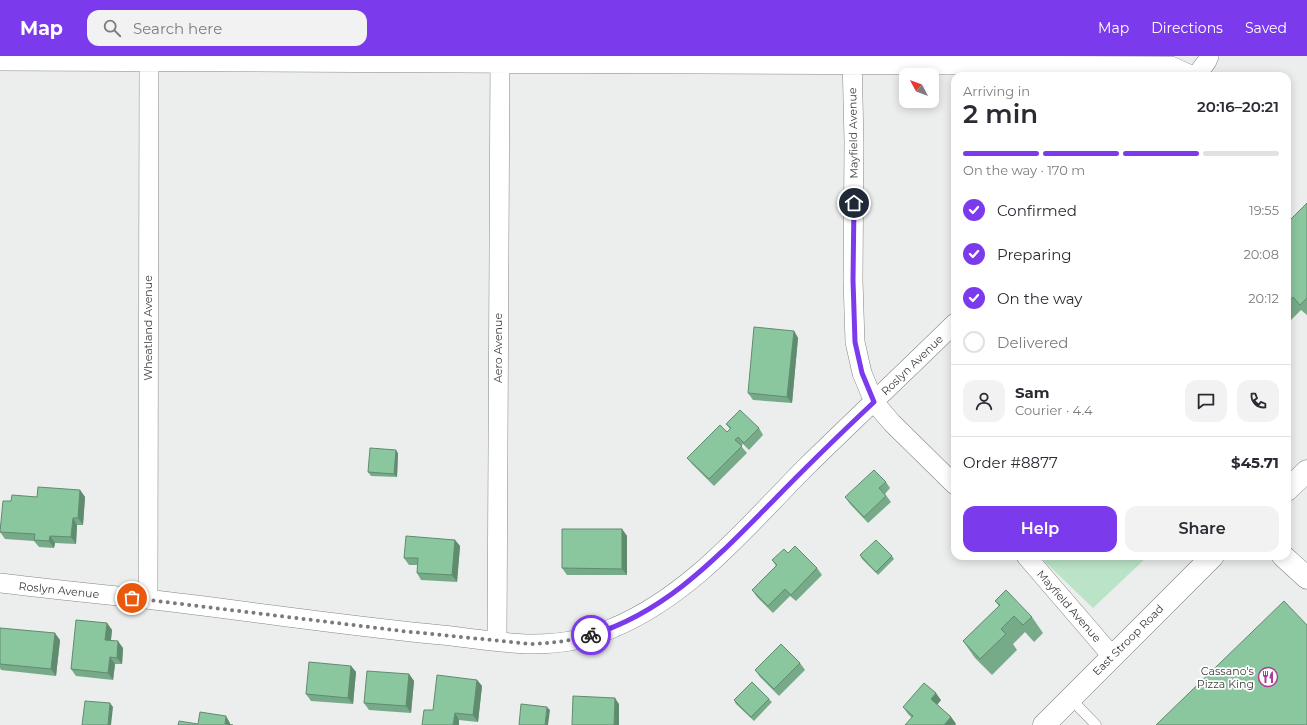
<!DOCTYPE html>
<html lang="en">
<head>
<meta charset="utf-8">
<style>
	:root { --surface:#fff; --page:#f2f2f3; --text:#2b2b33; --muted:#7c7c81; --line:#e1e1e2; --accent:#7c3aed }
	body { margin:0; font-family:Montserrat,sans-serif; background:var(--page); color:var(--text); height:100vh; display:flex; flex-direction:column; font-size:15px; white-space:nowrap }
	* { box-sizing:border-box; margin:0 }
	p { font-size:13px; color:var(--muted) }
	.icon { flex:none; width:22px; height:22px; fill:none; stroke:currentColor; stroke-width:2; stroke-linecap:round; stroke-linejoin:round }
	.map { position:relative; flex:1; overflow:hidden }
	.details { position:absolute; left:951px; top:16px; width:340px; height:488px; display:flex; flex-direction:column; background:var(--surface); border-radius:12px; box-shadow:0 2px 10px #0003 }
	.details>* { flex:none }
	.needle { width:26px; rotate:311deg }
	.buttons { position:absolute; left:899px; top:12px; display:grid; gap:8px }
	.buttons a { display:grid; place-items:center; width:40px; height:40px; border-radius:8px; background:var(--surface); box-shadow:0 2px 10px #0003; font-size:20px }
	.pin { position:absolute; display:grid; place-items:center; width:34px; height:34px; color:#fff; margin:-17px; border:2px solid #fff; border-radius:50%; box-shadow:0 1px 4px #0007 }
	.courier { position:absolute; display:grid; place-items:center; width:40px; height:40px; margin:-20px; border:3px solid #7c3aed; border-radius:50%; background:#fff; color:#222; box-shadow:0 1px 5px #0007 }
	.headline em { font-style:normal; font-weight:600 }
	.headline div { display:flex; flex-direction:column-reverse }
	.headline { display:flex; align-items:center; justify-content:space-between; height:68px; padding:0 12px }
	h1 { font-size:26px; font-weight:600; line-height:30px }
	.bar { display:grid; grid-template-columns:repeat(4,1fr); gap:6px 4px; align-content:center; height:48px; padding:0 12px }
	.bar i { height:5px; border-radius:3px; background:var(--line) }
	.bar .current { background:var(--accent) }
	.bar p { grid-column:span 4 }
	.line { display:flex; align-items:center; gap:10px; padding:0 12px; border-top:1px solid var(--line) }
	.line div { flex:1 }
	.round { display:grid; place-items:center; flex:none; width:42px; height:42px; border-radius:12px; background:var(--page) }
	ol { padding:0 12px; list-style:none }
	li { display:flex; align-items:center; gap:12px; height:44px }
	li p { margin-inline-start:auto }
	li .icon { padding:4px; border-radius:50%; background:var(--accent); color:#fff; stroke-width:4 }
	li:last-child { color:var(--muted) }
	li i { width:22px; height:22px; border:2px solid var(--line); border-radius:50% }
	.cta { display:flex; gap:8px; margin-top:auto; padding:8px 12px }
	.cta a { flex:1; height:46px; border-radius:12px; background:var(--accent); color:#fff; font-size:16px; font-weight:600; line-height:46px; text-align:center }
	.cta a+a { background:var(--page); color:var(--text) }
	header { display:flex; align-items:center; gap:24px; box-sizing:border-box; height:56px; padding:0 20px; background:var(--accent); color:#fff }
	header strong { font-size:19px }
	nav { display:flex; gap:22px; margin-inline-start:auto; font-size:14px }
	.search { width:280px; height:36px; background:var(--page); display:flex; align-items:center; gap:10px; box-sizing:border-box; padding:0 14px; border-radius:12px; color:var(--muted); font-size:15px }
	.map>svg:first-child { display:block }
	.green { fill:#bae3c7 }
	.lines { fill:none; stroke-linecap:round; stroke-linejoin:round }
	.service-casing { stroke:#848785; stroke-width:11 }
	.minor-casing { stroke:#848785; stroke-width:20 }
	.tertiary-casing { stroke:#848785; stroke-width:23 }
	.secondary-casing { stroke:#848785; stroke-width:23 }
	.service { stroke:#fff; stroke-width:10 }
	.minor { stroke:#fff; stroke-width:19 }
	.tertiary { stroke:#fff; stroke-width:22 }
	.secondary { stroke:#fff; stroke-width:22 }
	.wall { fill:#7a8 }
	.shaded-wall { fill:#618b6f }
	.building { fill:#8ac69e; stroke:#618b6f }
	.done { stroke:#797b7a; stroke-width:4; stroke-dasharray:0 7.2 }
	.route { stroke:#7c3aed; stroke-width:5 }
	.labels { text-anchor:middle; stroke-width:3.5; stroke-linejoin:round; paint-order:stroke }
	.street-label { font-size:11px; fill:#3c3d3c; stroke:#fff }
	.poi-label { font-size:11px; fill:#3c3d3c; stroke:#fff; text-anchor:end }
</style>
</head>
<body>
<header>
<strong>Map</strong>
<div class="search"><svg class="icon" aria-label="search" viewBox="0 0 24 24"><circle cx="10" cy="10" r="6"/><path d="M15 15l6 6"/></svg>Search here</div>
<nav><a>Map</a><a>Directions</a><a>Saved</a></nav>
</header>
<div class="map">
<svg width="1307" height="669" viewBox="0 0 1307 669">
	<rect width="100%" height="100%" fill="#ebeeec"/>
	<path class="green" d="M1039 500H1148L1093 552Z"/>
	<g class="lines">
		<defs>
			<path id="service" d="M1070 642 1096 669"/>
			<path id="minor" d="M852 0 854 86 853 224 855 286 862 317 874 346 892 367 955 429
				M0 5 1171 10 1193 20
				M1196 20 1207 5 1209 0
				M1026 500 1112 600
				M0 527C48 533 97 538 146 543 190 548 235 554 280 560 334 567 388 574 442 579 471 582 504 588 533 588 560 588 589 583 613 572 692 539 748 469 807 410 856 362 906 315 955 267
				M148 543 149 0
				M497 585 500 0"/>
			<path id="tertiary" d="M1283 500 1307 522"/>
			<path id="secondary" d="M1287 434 1307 415
				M1044 669 1213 500"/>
		</defs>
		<use href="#service" class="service-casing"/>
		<use href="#minor" class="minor-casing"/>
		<use href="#tertiary" class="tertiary-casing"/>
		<use href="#secondary" class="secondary-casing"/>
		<use href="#service" class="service"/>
		<use href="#minor" class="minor"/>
		<use href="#tertiary" class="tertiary"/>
		<use href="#secondary" class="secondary"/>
	</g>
	<path class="wall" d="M1307 147V259L1301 254 1287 268V167Z
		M794 275 798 282 792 347 753 344 748 337Z
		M726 368 759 372 763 379 749 394 743 388 741 390 747 397 714 430 692 408 687 402 727 376 730 373Z
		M398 397 397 421 371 420 368 416Z
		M886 426 890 432 885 438 891 446 868 467 850 448 845 441Z
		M80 434 85 441 83 469H77L76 488 55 487 54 492 39 491 34 485 5 483 0 476 11 445Z
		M622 473 627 480V519H567L562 512Z
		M455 484 460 490 457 526 421 524 417 517V509H409L404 502Z
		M788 497 817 512 822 519 796 545 790 540 773 557 757 541 752 534 776 510 772 504Z
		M860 499 892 500 894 503 878 519 862 503Z
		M995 545 1032 561 1043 577 1034 586 1025 576 1013 588 1017 594 992 619 975 602 963 585 999 550Z
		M107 567 112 574 111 584 123 592 122 608H115L113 624 76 620 71 613Z
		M0 572 60 584 56 620 1 614 0 612Z
		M800 607 805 614 779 640 760 621 755 614Z
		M351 610 356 616 353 648 311 645 306 638Z
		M409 618 414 625 411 657 369 654 364 647Z
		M477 624 482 630 478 666 459 664 433 654Z
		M769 643 772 646 754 665 736 648 734 644Z
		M941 644 937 649 951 661 956 668 912 662 908 658 903 651Z"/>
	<path class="shaded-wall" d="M794 275 798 282 792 347 787 341Z
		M396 394 398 397 397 421 394 418Z
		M80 434 85 441 83 469 78 462Z
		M73 462 77 469 76 488 71 481Z
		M622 473 627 480V519L622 513Z
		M50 480 55 487 54 492 49 485Z
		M455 484 460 490 457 526 452 519Z
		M107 567 112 574 110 591 105 584Z
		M55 577 60 584 56 620 51 613Z
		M118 585 123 592 122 608 117 602Z
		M110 601 115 608 113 624 108 617Z
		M351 610 356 616 353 648 348 642Z
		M409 618 414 625 411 657 406 650Z
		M477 624 482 630 478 666 473 659Z
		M936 637 941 644 936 650 931 643Z
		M615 642 619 648V669H614Z
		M110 647 113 651 111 669H108Z
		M547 651 550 654 548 669H545Z
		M455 657 459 664V669H453Z
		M226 660 230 667V669L225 668Z
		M951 661 956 668 955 669H944Z"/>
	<path class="building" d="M1307 147V242L1300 249 1293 241 1287 247V167Z
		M754 271 794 275 787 341 748 337Z
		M740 354 759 372 744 387 738 381 735 384 742 390 709 423 687 402 720 369 727 376 731 372 726 368Z
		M370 392 396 394 394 418 368 416Z
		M874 414 886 426 879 432 886 440 864 461 845 441Z
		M38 431 80 434 78 462H73L71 481 50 480 49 485 34 484 35 478 0 476 3 445H11L12 439 37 441Z
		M562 473H622V513L562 512Z
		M406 480 455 484 452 519 417 517 418 502H404Z
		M876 484 892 500 876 516 860 499Z
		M795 490 817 512 791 539 785 533 768 550 752 534 777 509 772 504 784 493 788 497Z
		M1006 534 1032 561 1023 569 1014 560 1001 573 1006 578 980 603 963 585 1000 549 995 545Z
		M1284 545 1307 569V669H1156Z
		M76 564 107 567 105 584 118 585 117 602 110 601 108 617 71 613Z
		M0 572 55 577 51 613 0 608Z
		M781 588 800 607 774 633 755 614Z
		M309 606 351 610 348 642 306 638Z
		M367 615 409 618 406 650 364 647Z
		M437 619 477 624 473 659 455 657 453 669H422L424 654H433Z
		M752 626 769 643 751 661 734 644Z
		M924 627 936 637 931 643 951 661 944 669H905L913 660 903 651Z
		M573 640 615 642 614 669H572Z
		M85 645 110 647 108 669H82Z
		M521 648 547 651 545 669H519Z
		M200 656 226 660 225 668 233 669H178L179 665 198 668Z"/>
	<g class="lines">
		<path class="done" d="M132 542 402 575 531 588C552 587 572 585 591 579"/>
		<path class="route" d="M591 579C667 556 718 500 772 446 805 412 839 379 874 346L862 317 855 286 853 224 854 147"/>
	</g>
	<defs>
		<symbol id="restaurant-ring" viewBox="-11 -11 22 22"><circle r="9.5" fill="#fff" stroke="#ac3d9a" stroke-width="1.5"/><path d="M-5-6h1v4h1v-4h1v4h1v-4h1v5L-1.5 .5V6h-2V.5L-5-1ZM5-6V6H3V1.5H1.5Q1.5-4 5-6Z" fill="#ac3d9a"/></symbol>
	</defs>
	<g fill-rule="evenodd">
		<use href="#restaurant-ring" x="1257" y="610" width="22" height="22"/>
	</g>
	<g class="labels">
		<g class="street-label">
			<text transform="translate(853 77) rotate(-91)" y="4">Mayfield Avenue</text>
			<text transform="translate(148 272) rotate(-90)" y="4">Wheatland Avenue</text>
			<text transform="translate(498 292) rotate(-90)" y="4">Aero Avenue</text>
			<text transform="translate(912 309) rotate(-44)" y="4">Roslyn Avenue</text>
			<text transform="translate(59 534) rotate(6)" y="4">Roslyn Avenue</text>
			<text transform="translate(1069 550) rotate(49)" y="4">Mayfield Avenue</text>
			<text transform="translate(1128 584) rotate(-45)" y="4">East Stroop Road</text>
		</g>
		<g class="poi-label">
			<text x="1254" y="619">Cassano's<tspan x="1254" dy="13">Pizza King</tspan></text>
		</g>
	</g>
</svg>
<div class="buttons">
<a><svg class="needle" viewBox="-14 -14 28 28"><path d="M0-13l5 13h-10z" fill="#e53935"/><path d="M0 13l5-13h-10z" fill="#7c7c81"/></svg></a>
</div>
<div class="pin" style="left:132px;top:542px;background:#ea580c"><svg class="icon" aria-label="bag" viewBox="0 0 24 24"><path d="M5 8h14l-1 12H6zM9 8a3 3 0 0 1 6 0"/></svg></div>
<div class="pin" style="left:854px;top:147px;background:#1f2937"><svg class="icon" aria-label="home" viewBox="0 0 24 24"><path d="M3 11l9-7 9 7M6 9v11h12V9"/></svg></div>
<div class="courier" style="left:591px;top:579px"><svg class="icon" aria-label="bike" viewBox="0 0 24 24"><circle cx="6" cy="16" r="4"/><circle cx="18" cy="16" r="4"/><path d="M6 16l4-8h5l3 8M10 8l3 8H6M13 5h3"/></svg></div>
<section class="details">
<div class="headline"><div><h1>2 min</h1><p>Arriving in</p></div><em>20:16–20:21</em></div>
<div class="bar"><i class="current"></i><i class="current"></i><i class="current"></i><i></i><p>On the way · 170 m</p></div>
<ol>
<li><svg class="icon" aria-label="check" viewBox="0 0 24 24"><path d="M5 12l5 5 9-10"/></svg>Confirmed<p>19:55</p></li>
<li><svg class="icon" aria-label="check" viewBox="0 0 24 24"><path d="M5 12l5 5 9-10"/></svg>Preparing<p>20:08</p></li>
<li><svg class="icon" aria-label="check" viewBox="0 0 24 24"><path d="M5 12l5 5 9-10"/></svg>On the way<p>20:12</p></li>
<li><i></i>Delivered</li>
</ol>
<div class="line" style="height:72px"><a class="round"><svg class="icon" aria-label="person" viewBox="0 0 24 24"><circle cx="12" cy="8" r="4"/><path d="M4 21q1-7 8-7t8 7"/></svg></a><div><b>Sam</b><p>Courier · 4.4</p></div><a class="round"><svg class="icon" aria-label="chat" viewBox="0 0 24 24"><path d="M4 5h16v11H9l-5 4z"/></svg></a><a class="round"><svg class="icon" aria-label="phone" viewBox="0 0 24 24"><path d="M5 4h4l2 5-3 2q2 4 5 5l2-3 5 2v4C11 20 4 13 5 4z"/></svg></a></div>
<div class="line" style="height:52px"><div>Order #8877</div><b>$45.71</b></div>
<div class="cta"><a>Help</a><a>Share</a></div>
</section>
</div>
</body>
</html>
